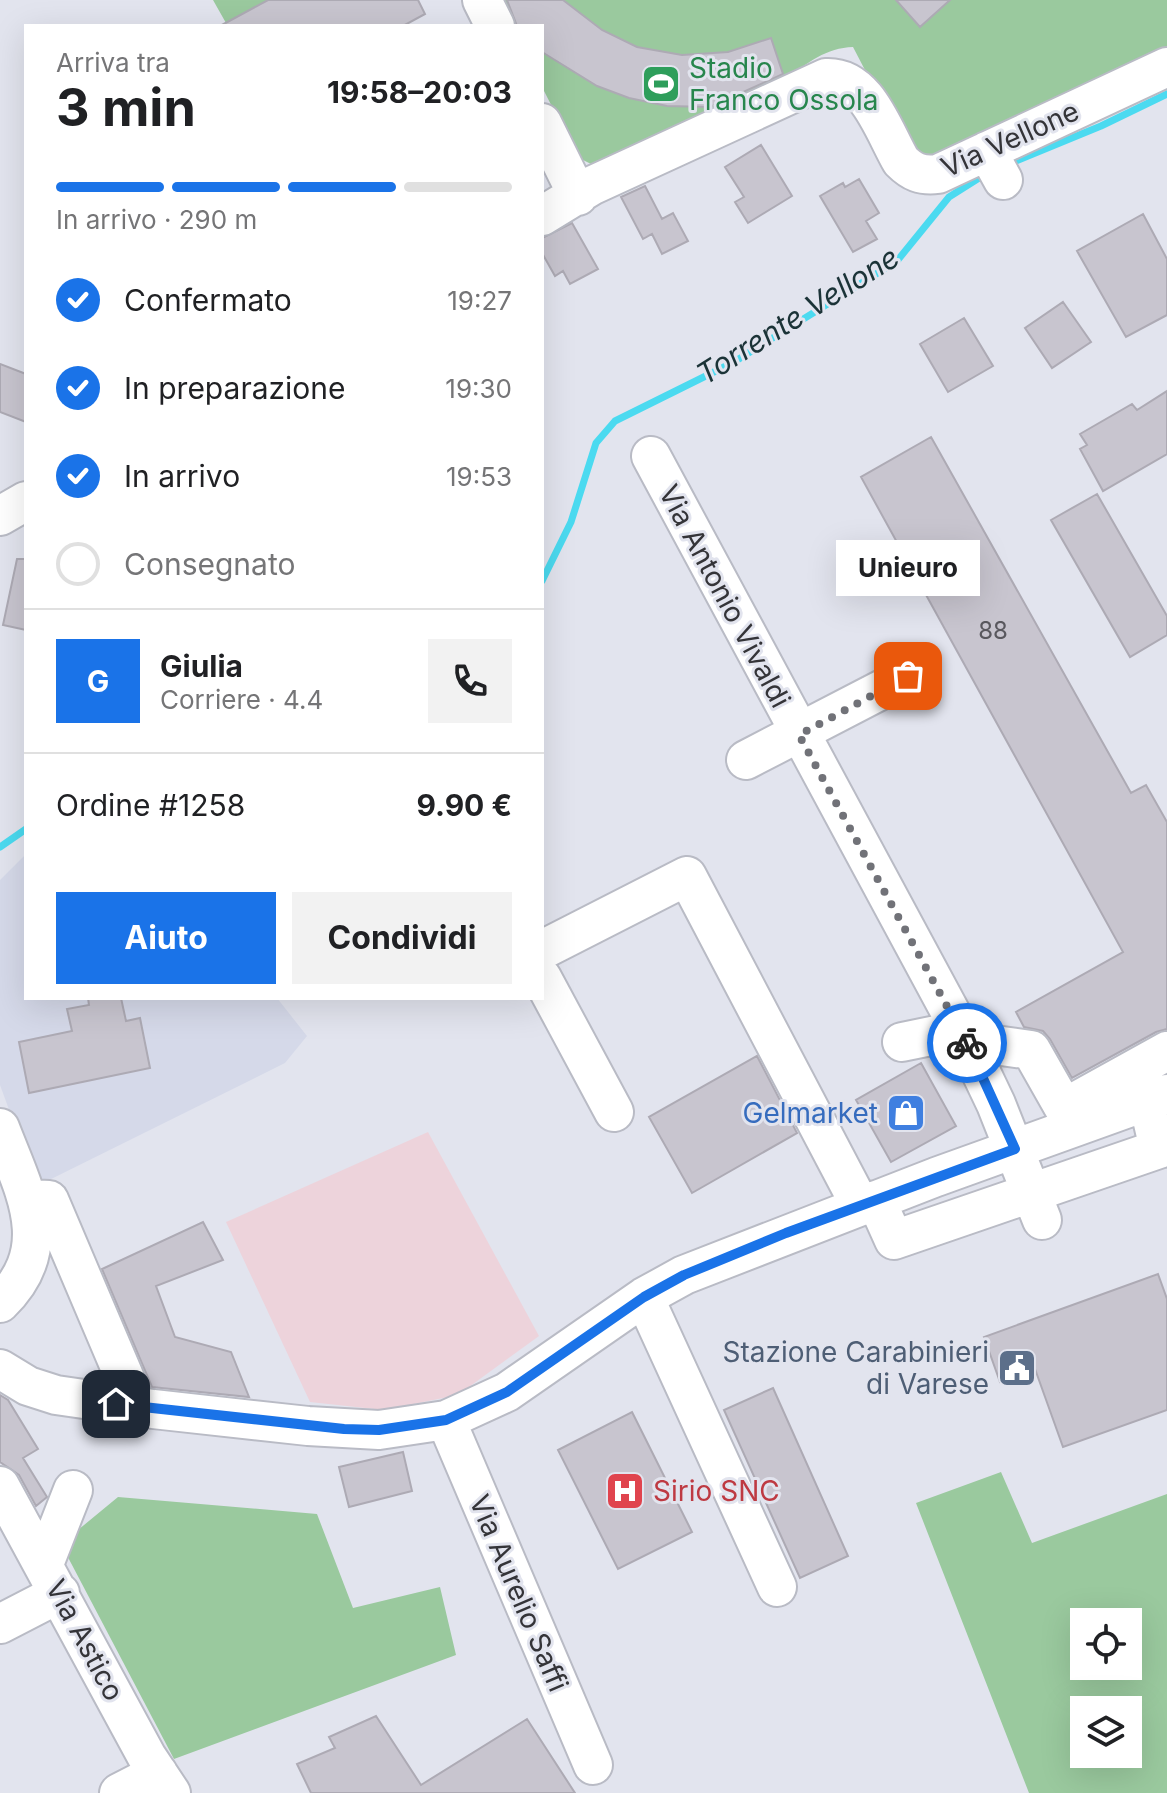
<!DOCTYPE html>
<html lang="it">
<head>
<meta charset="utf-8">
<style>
	:root { --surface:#fff; --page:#f2f2f2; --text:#202124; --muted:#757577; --line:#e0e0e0; --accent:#1a73e8 }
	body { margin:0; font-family:Inter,sans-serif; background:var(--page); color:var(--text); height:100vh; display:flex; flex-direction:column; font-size:30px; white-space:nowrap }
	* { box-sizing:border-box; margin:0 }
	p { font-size:26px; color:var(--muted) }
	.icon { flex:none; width:44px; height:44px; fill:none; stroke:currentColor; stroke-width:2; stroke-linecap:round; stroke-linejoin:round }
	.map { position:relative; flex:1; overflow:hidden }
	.sheet { position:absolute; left:24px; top:24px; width:520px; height:976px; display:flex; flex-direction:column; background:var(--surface); border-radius:0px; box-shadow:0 8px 32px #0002 }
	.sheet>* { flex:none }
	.fabs { position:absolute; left:1070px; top:1608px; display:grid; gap:16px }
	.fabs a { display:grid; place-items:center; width:72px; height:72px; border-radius:0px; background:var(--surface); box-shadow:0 8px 32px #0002; font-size:40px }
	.pin { position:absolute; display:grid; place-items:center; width:68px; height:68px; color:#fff; margin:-34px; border-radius:16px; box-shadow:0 4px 12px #0006 }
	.courier { position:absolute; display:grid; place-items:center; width:80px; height:80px; margin:-40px; border:6px solid #1a73e8; border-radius:50%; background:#fff; color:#222; box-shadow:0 2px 10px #0007 }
	.bubble { position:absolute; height:56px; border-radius:0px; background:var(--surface); box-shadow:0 8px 32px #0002; font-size:26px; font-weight:700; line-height:56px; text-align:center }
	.overview em { font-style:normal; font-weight:700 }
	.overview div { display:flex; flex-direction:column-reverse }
	.overview { display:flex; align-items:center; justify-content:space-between; height:136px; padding:0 32px }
	h1 { font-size:52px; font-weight:700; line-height:60px }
	.bar { display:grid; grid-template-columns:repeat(4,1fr); gap:12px 8px; align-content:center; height:96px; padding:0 32px }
	.bar i { height:10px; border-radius:6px; background:var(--line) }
	.bar .active { background:var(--accent) }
	.bar p { grid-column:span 4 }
	.line { display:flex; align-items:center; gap:20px; padding:0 32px; border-top:2px solid var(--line) }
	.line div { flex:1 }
	.round { display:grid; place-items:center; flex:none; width:84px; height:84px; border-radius:0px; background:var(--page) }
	ol { padding:0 32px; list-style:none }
	li { display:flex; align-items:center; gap:24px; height:88px }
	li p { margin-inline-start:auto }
	li .icon { padding:8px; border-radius:50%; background:var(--accent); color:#fff; stroke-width:4 }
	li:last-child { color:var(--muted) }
	li i { width:44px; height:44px; border:4px solid var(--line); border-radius:50% }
	.cta { display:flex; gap:16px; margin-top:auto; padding:16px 32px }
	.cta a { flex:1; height:92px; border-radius:0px; background:var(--accent); color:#fff; font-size:32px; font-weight:700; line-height:92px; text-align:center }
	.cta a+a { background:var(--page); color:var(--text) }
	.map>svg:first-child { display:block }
	.industrial { fill:#edd3db }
	.built { fill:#d5d9e9 }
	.green { fill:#9ac99e; fill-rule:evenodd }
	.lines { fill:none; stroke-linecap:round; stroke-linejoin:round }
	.stream { stroke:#4bdaf0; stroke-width:7 }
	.building { fill:#c8c5cf; stroke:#adaab4; stroke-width:2 }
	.minor-casing { stroke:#b9bbc5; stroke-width:42 }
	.minor { stroke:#fff; stroke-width:38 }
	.done { stroke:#717278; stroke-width:8; stroke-dasharray:0 14.4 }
	.route { stroke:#1a73e8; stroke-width:10 }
	.labels { text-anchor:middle; stroke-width:6; stroke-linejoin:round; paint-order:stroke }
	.number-label { font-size:24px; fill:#59585e }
	.leisure-label { font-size:28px; fill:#27864d; stroke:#e2e4ee; text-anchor:start }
	.street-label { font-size:28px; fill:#343438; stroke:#e2e4ee }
	.shop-label { font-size:28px; fill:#366cbe; stroke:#e2e4ee; text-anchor:end }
	.service-label { font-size:28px; fill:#4e5e75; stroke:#e2e4ee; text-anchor:end }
	.health-label { font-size:28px; fill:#be3a42; stroke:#e2e4ee; text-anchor:start }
	.water-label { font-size:30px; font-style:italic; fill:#1b3337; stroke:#e2e4ee }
</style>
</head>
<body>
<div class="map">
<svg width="1167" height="1793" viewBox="0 0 1167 1793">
	<rect width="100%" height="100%" fill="#e2e4ee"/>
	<path class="industrial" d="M428 1132 539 1336 458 1395 384 1410 310 1402 226 1222Z"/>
	<path class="built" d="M26 854V998H277L307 1036 285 1063 37 1186 0 1085V880Z"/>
	<path class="green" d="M213 0H268L226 23Z
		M497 0H1167V48L952 154 921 158 905 147 853 47C827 48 806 62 788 80L593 165 581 159 574 150 542 87V26H510Z
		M1001 1472 1032 1543 1167 1494V1793H1029L916 1503ZM1084 1622H1128V1666H1084ZM1084 1710H1128V1754H1084Z
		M118 1497 317 1514 353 1608 440 1587 456 1655 174 1759 61 1544Z"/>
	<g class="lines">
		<path class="stream" d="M1006 165 1101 126 1167 94
			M542 581 571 522 596 443 615 421 734 362 897 261 949 197 987 173
			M0 847 26 829"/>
	</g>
	<path class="building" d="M268 0H418L425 14 403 26H220Z
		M507 0H563L602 30 637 47 682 55 728 52 771 38 783 74 710 107 667 106 629 98 597 86 542 52V26H517Z
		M896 0H950L920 27Z
		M761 145 792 196 748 223 735 202 744 197 725 167Z
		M859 179 879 213 866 221 877 239 853 252 820 196 843 183 845 187Z
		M645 186 662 219 673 213 688 241 662 254 652 234 643 239 621 197Z
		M1143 214 1167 259V315L1126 337 1077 251Z
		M572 223 598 269 570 284 563 271 555 276 542 253V238Z
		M1063 302 1091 342 1052 368 1025 328Z
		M964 318 993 366 948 392 920 344Z
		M0 364 26 374V422L0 412Z
		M1167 391V454L1103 491 1080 449 1087 445 1080 434 1132 404 1137 410Z
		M931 437 1131 793 1146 785 1167 822V1029L1156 1032 1072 1078 1050 1039 1043 1031 1024 1027 1016 1012 1123 952 861 477Z
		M1097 494 1167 616V635L1130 657 1051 520Z
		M17 559H26V630L3 625Z
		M88 998H121L126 1021 140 1018 150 1068 29 1093 19 1042 72 1031 67 1009 89 1005Z
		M757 1056 797 1133 692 1193 649 1117Z
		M921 1063 956 1126 891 1162 856 1100Z
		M203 1222 223 1260 156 1286 175 1337 231 1352 249 1397 152 1387 102 1269Z
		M1158 1274 1167 1299V1410L1063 1447 1035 1369 1000 1382 984 1337Z
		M773 1388 848 1556 800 1578 724 1410Z
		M0 1395 8 1400 38 1449 23 1458 47 1497 36 1506 19 1475 0 1462Z
		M632 1412 692 1532 618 1569 558 1450Z
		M403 1452 412 1491 349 1507 339 1467Z
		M376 1716 421 1785 527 1719 575 1793H311L297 1764 335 1748 329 1737Z"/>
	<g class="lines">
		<defs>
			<path id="minor" d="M482 0 495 26
				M542 123 578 196
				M987 151 1003 180
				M542 216 591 186 826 78C867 76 883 130 901 161 912 172 921 176 938 174L1167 67
				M651 456 966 1041 996 1104 1042 1220
				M0 516 26 501
				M746 760 908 676
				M542 950 687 876 860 1205
				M542 978 614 1112
				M966 1041 1031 1050 1064 1108 1167 1051
				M902 1042 961 1030
				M0 1128C24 1191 58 1247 0 1303
				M28 1199 49 1200 137 1407
				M876 1200 894 1240 1159 1149 1148 1101
				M644 1297 777 1587
				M0 1369 28 1386 56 1395 153 1409 308 1426 379 1430 446 1420 507 1392 644 1297 684 1275 936 1177 1167 1094
				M446 1420 593 1765
				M0 1486 147 1757 171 1793
				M44 1564 73 1490
				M0 1624 60 1593
				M119 1793 158 1773"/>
		</defs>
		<use href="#minor" class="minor-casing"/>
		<use href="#minor" class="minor"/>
	</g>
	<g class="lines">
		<path class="done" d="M908 676 799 735 967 1043"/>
		<path class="route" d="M116 1404 344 1429 379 1430 446 1420 507 1392 644 1297 684 1275 786 1233 1015 1149 967 1043"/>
	</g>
	<defs>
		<symbol id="stadium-square" viewBox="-11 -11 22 22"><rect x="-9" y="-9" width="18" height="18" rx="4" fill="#2e9e5b" stroke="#e2e4ee"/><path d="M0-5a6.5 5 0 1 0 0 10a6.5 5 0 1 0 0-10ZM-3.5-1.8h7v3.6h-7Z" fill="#fff"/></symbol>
		<symbol id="shop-square" viewBox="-11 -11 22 22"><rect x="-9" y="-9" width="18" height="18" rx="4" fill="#3f7fe0" stroke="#e2e4ee"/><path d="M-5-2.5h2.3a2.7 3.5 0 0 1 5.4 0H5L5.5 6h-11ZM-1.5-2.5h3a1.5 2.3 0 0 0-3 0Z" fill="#fff"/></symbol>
		<symbol id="civic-square" viewBox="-11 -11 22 22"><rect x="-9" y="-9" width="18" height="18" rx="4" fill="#5c6f8a" stroke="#e2e4ee"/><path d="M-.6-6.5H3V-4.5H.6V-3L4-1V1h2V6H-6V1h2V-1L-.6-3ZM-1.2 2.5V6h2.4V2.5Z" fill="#fff"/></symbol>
		<symbol id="hospital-square" viewBox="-11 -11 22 22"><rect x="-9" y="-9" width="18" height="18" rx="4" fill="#e0444e" stroke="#e2e4ee"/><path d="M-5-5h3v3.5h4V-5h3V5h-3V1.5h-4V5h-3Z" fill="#fff"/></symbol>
	</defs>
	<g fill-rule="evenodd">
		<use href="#stadium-square" x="639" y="62" width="44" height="44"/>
		<use href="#shop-square" x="884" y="1091" width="44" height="44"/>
		<use href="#civic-square" x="995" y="1346" width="44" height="44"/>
		<use href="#hospital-square" x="603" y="1469" width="44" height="44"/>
	</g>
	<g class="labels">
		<g class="number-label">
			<text x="993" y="639">88</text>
		</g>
		<g class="leisure-label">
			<text x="689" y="78">Stadio<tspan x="689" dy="32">Franco Ossola</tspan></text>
		</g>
		<g class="street-label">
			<text transform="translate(1010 139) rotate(-24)" y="10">Via Vellone</text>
			<text transform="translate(725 596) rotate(62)" y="10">Via Antonio Vivaldi</text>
			<text transform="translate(519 1593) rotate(67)" y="10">Via Aurelio Saffi</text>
			<text transform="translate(85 1640) rotate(62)" y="10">Via Astico</text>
		</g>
		<g class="shop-label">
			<text x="878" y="1123">Gelmarket</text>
		</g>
		<g class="service-label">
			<text x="989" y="1362">Stazione Carabinieri<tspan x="989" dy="32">di Varese</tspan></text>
		</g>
		<g class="health-label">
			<text x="653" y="1501">Sirio SNC</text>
		</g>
		<g class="water-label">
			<text transform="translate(798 316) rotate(-32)" y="10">Torrente Vellone</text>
		</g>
	</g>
</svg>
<div class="fabs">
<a><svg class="icon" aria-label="locate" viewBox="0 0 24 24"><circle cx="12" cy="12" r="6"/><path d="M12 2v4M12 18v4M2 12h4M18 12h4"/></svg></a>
<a><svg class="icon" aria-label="layers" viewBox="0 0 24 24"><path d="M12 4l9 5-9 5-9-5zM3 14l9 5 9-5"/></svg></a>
</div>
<div class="pin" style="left:908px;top:676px;background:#ea580c"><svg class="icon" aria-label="bag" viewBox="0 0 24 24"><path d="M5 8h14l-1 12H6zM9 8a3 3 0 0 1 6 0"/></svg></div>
<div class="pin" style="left:116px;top:1404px;background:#1f2937"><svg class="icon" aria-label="home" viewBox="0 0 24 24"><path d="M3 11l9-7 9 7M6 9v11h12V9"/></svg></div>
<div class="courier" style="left:967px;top:1043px"><svg class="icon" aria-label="bike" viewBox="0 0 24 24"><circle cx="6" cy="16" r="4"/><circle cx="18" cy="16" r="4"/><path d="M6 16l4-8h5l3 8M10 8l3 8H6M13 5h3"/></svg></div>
<div class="bubble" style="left:836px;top:540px;width:144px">Unieuro</div>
<section class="sheet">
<div class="overview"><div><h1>3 min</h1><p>Arriva tra</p></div><em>19:58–20:03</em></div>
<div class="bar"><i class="active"></i><i class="active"></i><i class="active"></i><i></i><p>In arrivo · 290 m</p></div>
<ol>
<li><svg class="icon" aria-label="check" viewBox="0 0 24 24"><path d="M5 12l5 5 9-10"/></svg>Confermato<p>19:27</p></li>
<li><svg class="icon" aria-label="check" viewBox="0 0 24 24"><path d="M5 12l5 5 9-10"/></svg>In preparazione<p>19:30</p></li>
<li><svg class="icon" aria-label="check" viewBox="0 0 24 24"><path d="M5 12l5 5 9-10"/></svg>In arrivo<p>19:53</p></li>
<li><i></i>Consegnato</li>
</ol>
<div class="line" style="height:144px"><b class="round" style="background:var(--accent);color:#fff">G</b><div><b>Giulia</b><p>Corriere · 4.4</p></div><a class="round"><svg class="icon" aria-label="phone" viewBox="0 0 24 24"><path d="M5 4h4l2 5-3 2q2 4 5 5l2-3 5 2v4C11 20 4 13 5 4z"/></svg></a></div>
<div class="line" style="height:104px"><div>Ordine #1258</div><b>9.90 €</b></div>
<div class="cta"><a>Aiuto</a><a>Condividi</a></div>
</section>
</div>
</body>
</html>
